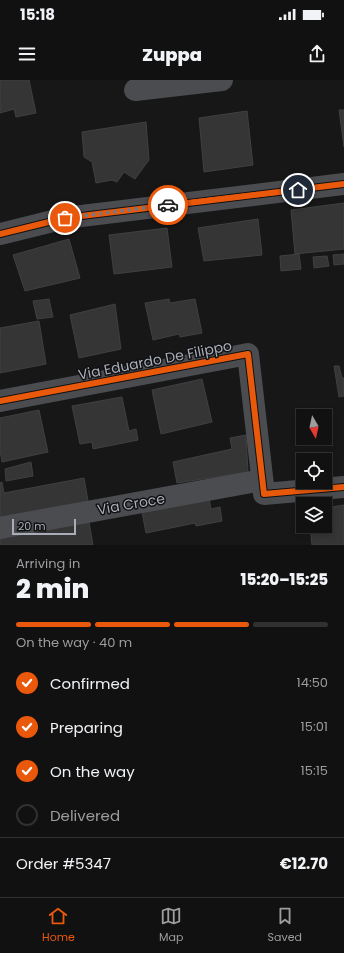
<!DOCTYPE html>
<html lang="en">
<head>
<meta charset="utf-8">
<style>
	:root { --surface:#111; --page:#1e1f1f; --text:#f1f3f6; --muted:#9c9d9f; --line:#303131; --accent:#ea580c }
	body { margin:0; font-family:Poppins,sans-serif; background:var(--page); color:var(--text); height:100vh; display:flex; flex-direction:column; font-size:15px; white-space:nowrap }
	* { box-sizing:border-box; margin:0 }
	p { font-size:13px; color:var(--muted) }
	.icon { flex:none; width:22px; height:22px; fill:none; stroke:currentColor; stroke-width:2; stroke-linecap:round; stroke-linejoin:round }
	.map { position:relative; height:465px; overflow:hidden }
	.details { display:flex; flex-direction:column; background:var(--surface); flex:1 }
	.details>* { flex:none }
	.needle { width:26px; rotate:171deg }
	.tools { position:absolute; left:296px; top:329px; display:grid; gap:8px }
	.tools a { display:grid; place-items:center; width:36px; height:36px; border-radius:0px; background:var(--surface); box-shadow:0 2px 6px #0003,0 0 0 1px var(--line); font-size:20px }
	.scale { position:absolute; left:12px; bottom:10px; width:64px; box-sizing:border-box; padding-left:4px; border:2px solid #a8adb8; border-top:0; font-size:11px; line-height:14px; white-space:nowrap; color:#a8adb8; -webkit-text-stroke:3px #111113; paint-order:stroke }
	.pin { position:absolute; display:grid; place-items:center; width:34px; height:34px; color:#fff; margin:-17px; border:2px solid #fff; border-radius:50%; box-shadow:0 1px 4px #0007 }
	.courier { position:absolute; display:grid; place-items:center; width:40px; height:40px; margin:-20px; border:3px solid #ea580c; border-radius:50%; background:#fff; color:#222; box-shadow:0 1px 5px #0007 }
	.summary em { font-style:normal; font-weight:800 }
	.summary div { display:flex; flex-direction:column-reverse }
	.summary { display:flex; align-items:center; justify-content:space-between; height:68px; padding:0 16px }
	h1 { font-size:26px; font-weight:800; line-height:30px }
	.bar { display:grid; grid-template-columns:repeat(4,1fr); gap:6px 4px; align-content:center; height:48px; padding:0 16px }
	.bar i { height:5px; border-radius:3px; background:var(--line) }
	.bar .active { background:var(--accent) }
	.bar p { grid-column:span 4 }
	.line { display:flex; align-items:center; gap:10px; padding:0 16px; border-top:1px solid var(--line) }
	.line div { flex:1 }
	ol { padding:0 16px; list-style:none }
	li { display:flex; align-items:center; gap:12px; height:44px }
	li p { margin-inline-start:auto }
	li .icon { padding:4px; border-radius:50%; background:var(--accent); color:#fff; stroke-width:4 }
	li:last-child { color:var(--muted) }
	li i { width:22px; height:22px; border:2px solid var(--line); border-radius:50% }
	.status { display:flex; justify-content:space-between; align-items:center; height:28px; padding:0 20px; background:var(--surface); direction:ltr }
	.status svg { height:11px; fill:currentColor }
	header { display:flex; justify-content:space-between; align-items:center; height:52px; padding:0 16px; background:var(--surface); font-size:18px; font-weight:800 }
	.dock { display:flex; justify-content:space-around; align-items:center; height:56px; border-top:1px solid var(--line); background:var(--surface); font-size:11px; color:var(--muted) }
	.dock a { display:grid; justify-items:center; gap:2px }
	.dock .active { color:var(--accent) }
	.map>svg:first-child { display:block }
	.building { fill:#353536; stroke:#3f4043 }
	.lines { fill:none; stroke-linecap:round; stroke-linejoin:round }
	.minor { stroke:#4b4c50; stroke-width:22 }
	.cycleway-casing { stroke:#111113; stroke-width:8 }
	.cycleway { stroke:#e8590c; stroke-width:6 }
	.done { stroke:#757880; stroke-width:4; stroke-dasharray:0 7.2 }
	.route { stroke:#ea580c; stroke-width:5 }
	.labels { text-anchor:middle; stroke-width:3; stroke-linejoin:round; paint-order:stroke }
	.street-label { font-size:14px; fill:#a8adb8; stroke:#111113 }
</style>
</head>
<body>
<div class="status"><b>15:18</b><svg viewBox="0 0 49 12"><path d="M0 12V9h3v3zM5 12V6h3v6zM10 12V3h3v9zM15 12V0h3v12zM26 1h20v11H26zM47 4h2v5h-2z"/></svg></div>
<header><svg class="icon" aria-label="menu" viewBox="0 0 24 24"><path d="M4 6h16M4 12h16M4 18h16"/></svg>Zuppa<svg class="icon" aria-label="share" viewBox="0 0 24 24"><path d="M12 15V3M7 8l5-5 5 5M5 13v7h14v-7"/></svg></header>
<div class="map">
<svg width="344" height="465" viewBox="0 0 344 465">
	<rect width="100%" height="100%" fill="#171717"/>
	<path class="building" d="M0 0H29L36 33 16 37 14 29 0 33Z
		M339 30H344V67Z
		M247 31 253 85 204 92 199 38Z
		M146 42 149 80 135 99 124 92 117 102 112 100 96 103 92 82 84 77 82 52Z
		M344 123V169L295 174 291 130Z
		M258 139 262 175 204 181 198 148Z
		M167 148 172 187 114 194 109 155Z
		M69 159 80 198 25 211 13 175Z
		M299 174 301 189 281 191 280 176Z
		M344 174V184L334 185 333 175Z
		M327 176 329 186 314 188 313 177Z
		M49 219 53 237 37 239 33 221Z
		M169 219 170 223 195 219 202 253 180 257 179 254 153 260 145 223Z
		M115 224 121 269 79 278 70 235Z
		M39 241 46 284 0 293V248Z
		M334 286H339L342 298H344V316L339 317Z
		M202 299 212 342 161 354 152 310Z
		M122 317 129 351 136 349 138 360 93 369 92 362 80 364 72 326Z
		M39 330 48 372 2 382 0 370V338Z
		M246 355 248 392 177 403 173 382 232 369 230 358Z
		M31 382 33 396 6 401 5 389Z
		M84 398 88 421 0 437V403L2 402 4 413Z
		M208 413 211 429 220 427 222 441 196 446 195 443 146 453 141 427Z
		M344 425V465H312L310 446H325V428Z
		M89 442 93 465H0V458Z"/>
	<g class="lines">
		<path class="minor" d="M135 10 222 0
			M0 154 65 138 344 104
			M0 321 248 274 264 414 344 407
			M0 448 262 400"/>
		<defs>
			<path id="cycleway" d="M0 154 65 138 344 104
				M0 321 248 274 264 414 344 407"/>
		</defs>
		<use href="#cycleway" class="cycleway-casing"/>
		<use href="#cycleway" class="cycleway"/>
	</g>
	<g class="lines">
		<path class="done" d="M65 138 168 125"/>
		<path class="route" d="M168 125 298 110"/>
	</g>
	<g class="labels">
		<g class="street-label">
			<text transform="translate(155 280) rotate(-11)" y="5">Via Eduardo De Filippo</text>
			<text transform="translate(131 424) rotate(-10)" y="5">Via Croce</text>
		</g>
	</g>
</svg>
<div class="tools">
<a><svg class="needle" viewBox="-14 -14 28 28"><path d="M0-13l5 13h-10z" fill="#e53935"/><path d="M0 13l5-13h-10z" fill="#9c9d9f"/></svg></a>
<a><svg class="icon" aria-label="locate" viewBox="0 0 24 24"><circle cx="12" cy="12" r="6"/><path d="M12 2v4M12 18v4M2 12h4M18 12h4"/></svg></a>
<a><svg class="icon" aria-label="layers" viewBox="0 0 24 24"><path d="M12 4l9 5-9 5-9-5zM3 14l9 5 9-5"/></svg></a>
</div>
<div class="scale">20 m</div>
<div class="pin" style="left:65px;top:138px;background:#ea580c"><svg class="icon" aria-label="bag" viewBox="0 0 24 24"><path d="M5 8h14l-1 12H6zM9 8a3 3 0 0 1 6 0"/></svg></div>
<div class="pin" style="left:298px;top:110px;background:#1f2937"><svg class="icon" aria-label="home" viewBox="0 0 24 24"><path d="M3 11l9-7 9 7M6 9v11h12V9"/></svg></div>
<div class="courier" style="left:168px;top:125px"><svg class="icon" aria-label="car" viewBox="0 0 24 24"><path d="M5 17H2v-5l4-1 3-4h7l3 4 3 1v5h-3M9 17h6M6 11h13"/><circle cx="7" cy="17" r="2"/><circle cx="17" cy="17" r="2"/></svg></div>
</div>
<section class="details">
<div class="summary"><div><h1>2 min</h1><p>Arriving in</p></div><em>15:20–15:25</em></div>
<div class="bar"><i class="active"></i><i class="active"></i><i class="active"></i><i></i><p>On the way · 40 m</p></div>
<ol>
<li><svg class="icon" aria-label="check" viewBox="0 0 24 24"><path d="M5 12l5 5 9-10"/></svg>Confirmed<p>14:50</p></li>
<li><svg class="icon" aria-label="check" viewBox="0 0 24 24"><path d="M5 12l5 5 9-10"/></svg>Preparing<p>15:01</p></li>
<li><svg class="icon" aria-label="check" viewBox="0 0 24 24"><path d="M5 12l5 5 9-10"/></svg>On the way<p>15:15</p></li>
<li><i></i>Delivered</li>
</ol>
<div class="line" style="height:52px"><div>Order #5347</div><b>€12.70</b></div>
</section>
<nav class="dock">
<a class="active"><svg class="icon" aria-label="home" viewBox="0 0 24 24"><path d="M3 11l9-7 9 7M6 9v11h12V9"/></svg>Home</a>
<a><svg class="icon" aria-label="map" viewBox="0 0 24 24"><path d="M3 6l6-2 6 2 6-2v14l-6 2-6-2-6 2zM9 4v14M15 6v14"/></svg>Map</a>
<a><svg class="icon" aria-label="saved" viewBox="0 0 24 24"><path d="M7 4h10v16l-5-4-5 4z"/></svg>Saved</a>
</nav>
</body>
</html>
